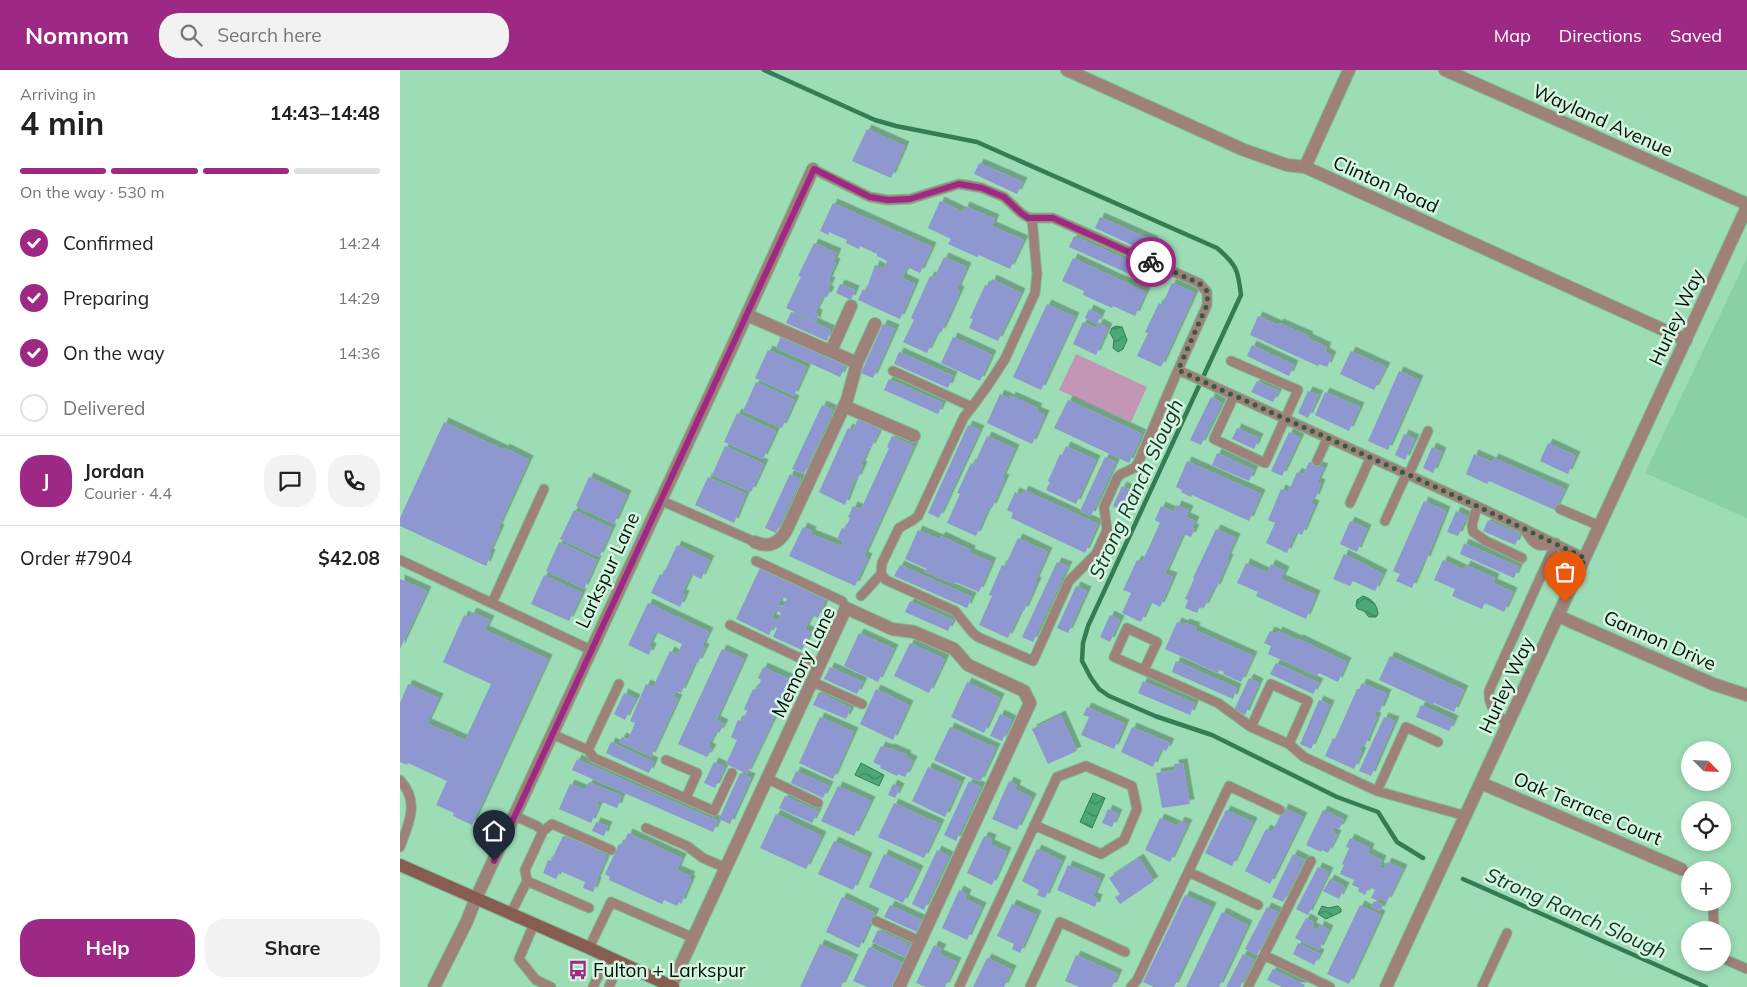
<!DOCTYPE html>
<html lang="en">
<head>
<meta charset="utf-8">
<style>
	:root { --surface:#fff; --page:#f2f2f2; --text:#222; --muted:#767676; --line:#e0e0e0; --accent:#9d2984 }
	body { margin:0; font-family:Mulish,sans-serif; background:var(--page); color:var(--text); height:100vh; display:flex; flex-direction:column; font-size:19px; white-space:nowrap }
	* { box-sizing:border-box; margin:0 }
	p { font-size:16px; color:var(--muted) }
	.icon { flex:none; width:28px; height:28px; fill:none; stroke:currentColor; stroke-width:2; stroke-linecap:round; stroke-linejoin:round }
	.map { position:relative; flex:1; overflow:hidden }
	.drawer { display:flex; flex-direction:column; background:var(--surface); width:400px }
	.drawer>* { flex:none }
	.needle { width:32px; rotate:114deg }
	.buttons { position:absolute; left:1281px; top:671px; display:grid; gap:10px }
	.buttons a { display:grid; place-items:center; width:50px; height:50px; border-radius:50%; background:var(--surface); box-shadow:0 2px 8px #0003; font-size:25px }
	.pin { position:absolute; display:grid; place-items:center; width:42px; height:42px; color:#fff; margin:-51px -21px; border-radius:50% 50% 50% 0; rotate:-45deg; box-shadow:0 0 5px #0007 }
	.pin .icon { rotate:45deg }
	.courier { position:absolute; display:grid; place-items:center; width:50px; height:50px; margin:-25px; border:4px solid #9d2984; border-radius:50%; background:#fff; color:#222; box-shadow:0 1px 6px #0007 }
	.headline em { font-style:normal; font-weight:700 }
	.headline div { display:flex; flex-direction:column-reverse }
	.headline { display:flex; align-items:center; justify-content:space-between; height:85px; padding:0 20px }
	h1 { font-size:32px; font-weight:700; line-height:38px }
	.bar { display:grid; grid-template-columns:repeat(4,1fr); gap:8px 5px; align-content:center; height:60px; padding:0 20px }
	.bar i { height:6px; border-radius:4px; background:var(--line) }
	.bar .selected { background:var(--accent) }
	.bar p { grid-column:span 4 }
	.line { display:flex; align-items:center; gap:12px; padding:0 20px; border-top:1px solid var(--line) }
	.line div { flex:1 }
	.round { display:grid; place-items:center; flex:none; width:52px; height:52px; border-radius:20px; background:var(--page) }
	ol { padding:0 20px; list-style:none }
	li { display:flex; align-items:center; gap:15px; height:55px }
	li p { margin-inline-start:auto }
	li .icon { padding:5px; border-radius:50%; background:var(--accent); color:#fff; stroke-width:4 }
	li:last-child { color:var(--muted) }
	li i { width:28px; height:28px; border:2px solid var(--line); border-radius:50% }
	.action { display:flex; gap:10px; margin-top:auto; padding:10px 20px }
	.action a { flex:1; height:58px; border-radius:20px; background:var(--accent); color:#fff; font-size:20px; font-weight:700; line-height:58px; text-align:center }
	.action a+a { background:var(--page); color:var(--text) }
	header { display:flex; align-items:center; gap:30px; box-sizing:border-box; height:70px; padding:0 25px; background:var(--accent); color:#fff }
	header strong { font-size:24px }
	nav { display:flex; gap:28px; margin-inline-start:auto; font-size:18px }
	.search { width:350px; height:45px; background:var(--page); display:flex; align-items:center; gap:12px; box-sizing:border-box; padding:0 18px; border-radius:20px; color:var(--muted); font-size:19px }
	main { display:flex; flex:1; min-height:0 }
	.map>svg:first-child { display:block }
	.built { fill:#89d0a6 }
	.pitch { fill:#c496b6 }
	.water { fill:url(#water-waves); stroke:#357b55 }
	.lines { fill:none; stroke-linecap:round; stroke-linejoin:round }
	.stream { stroke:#357b55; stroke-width:4.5 }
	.building { fill:#8f97d0; fill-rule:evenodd; filter:url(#shadow) }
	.service-casing { stroke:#80b996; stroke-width:11 }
	.minor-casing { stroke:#80b996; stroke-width:14 }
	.tertiary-casing { stroke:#80b996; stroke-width:14 }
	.secondary-casing { stroke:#80b996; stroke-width:14 }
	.service { stroke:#9e8178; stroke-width:9 }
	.minor { stroke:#9e8178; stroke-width:12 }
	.tertiary { stroke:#9e8178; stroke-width:12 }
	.secondary { stroke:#865d50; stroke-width:12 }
	.done { stroke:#375a44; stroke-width:5; stroke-dasharray:0 9 }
	.route { stroke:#9d2984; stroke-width:6 }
	.labels { text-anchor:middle; stroke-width:5; stroke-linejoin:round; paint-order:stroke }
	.street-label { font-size:19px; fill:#001307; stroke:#d5f5e1 }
	.poi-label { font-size:19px; fill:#001307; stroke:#d5f5e1; text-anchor:start }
	.water-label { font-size:20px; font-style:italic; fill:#0f3723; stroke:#d5f5e1 }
</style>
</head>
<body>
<header>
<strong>Nomnom</strong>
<div class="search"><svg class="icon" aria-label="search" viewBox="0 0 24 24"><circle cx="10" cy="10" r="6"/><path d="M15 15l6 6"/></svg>Search here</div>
<nav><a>Map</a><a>Directions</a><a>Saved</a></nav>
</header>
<main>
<section class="drawer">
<div class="headline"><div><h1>4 min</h1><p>Arriving in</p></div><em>14:43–14:48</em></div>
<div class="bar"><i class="selected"></i><i class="selected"></i><i class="selected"></i><i></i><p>On the way · 530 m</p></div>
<ol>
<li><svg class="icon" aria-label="check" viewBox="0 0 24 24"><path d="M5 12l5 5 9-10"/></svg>Confirmed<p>14:24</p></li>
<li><svg class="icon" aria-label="check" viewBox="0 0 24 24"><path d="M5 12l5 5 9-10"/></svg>Preparing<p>14:29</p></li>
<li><svg class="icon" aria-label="check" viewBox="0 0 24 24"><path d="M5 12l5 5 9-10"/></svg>On the way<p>14:36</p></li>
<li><i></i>Delivered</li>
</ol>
<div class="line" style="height:90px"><b class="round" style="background:var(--accent);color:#fff">J</b><div><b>Jordan</b><p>Courier · 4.4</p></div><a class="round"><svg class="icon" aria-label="chat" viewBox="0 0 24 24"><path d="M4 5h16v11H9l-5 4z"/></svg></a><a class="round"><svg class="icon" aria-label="phone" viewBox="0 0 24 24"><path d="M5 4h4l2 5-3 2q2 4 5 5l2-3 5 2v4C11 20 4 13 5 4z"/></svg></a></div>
<div class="line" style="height:65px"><div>Order #7904</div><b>$42.08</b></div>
<div class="action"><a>Help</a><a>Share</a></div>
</section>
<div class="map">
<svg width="1347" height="917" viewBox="0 0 1347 917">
	<defs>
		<pattern id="water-waves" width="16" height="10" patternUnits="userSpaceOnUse" patternTransform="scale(1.25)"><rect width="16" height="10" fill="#4ca877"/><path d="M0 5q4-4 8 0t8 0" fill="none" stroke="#3d8860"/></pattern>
		<filter id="shadow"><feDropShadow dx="4.5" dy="-4.5" stdDeviation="0" flood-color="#0004"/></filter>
	</defs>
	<rect width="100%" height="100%" fill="#9cddb6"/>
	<path class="built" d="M1347 188V448L1245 403Z"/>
	<path class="pitch" d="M676 284 747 317 731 352 659 320Z"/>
	<path class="water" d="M716 256 722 257 727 270 723 279 718 282 713 278 714 270 710 263 712 258Z
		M963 526C972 529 977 534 978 544L976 547H969L964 541 958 539 956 536 957 530Z
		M461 693 484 705 479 716 455 705Z
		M693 723 705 728 692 758 680 752Z
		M922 836 928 838 938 836 941 839V842L926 849 918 844Z"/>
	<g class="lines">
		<path class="stream" d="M364 0 475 50 496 56 577 72 817 178C837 195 838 200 841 225L688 556 683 573 682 591 691 608 699 619 709 626 755 646 812 665 937 727 978 742 997 772 1023 788
			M1063 809 1306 917"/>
	</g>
	<path class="building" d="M467 59 505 76 491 108 452 91Z
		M579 93 623 112 617 124 574 104Z
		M540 131 563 142 565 136 595 149 592 156 624 170 610 199 579 185 577 187 548 174 551 169 528 158Z
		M433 133 532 177 520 203 507 197 502 208 515 214 500 249 458 230 463 219 466 221 475 195 483 199 487 191 477 186V184L460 176 459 179 446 173 447 170 429 162 428 165 420 161Z
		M700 147 754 171 749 183 695 158Z
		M674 166 750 200 745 211 669 177Z
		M414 173 437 183 433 192 436 193 428 211 431 212 427 220 430 221 427 227 423 226 415 243 418 244 416 252 386 238 401 207 398 206Z
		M544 187 567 197 557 219 560 221 541 263 538 261 527 283 503 272 514 250 511 248 530 206 534 208Z
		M673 188 746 222 735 246 713 236 712 238 683 225 684 221 662 211Z
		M592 209 621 223 598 271 569 258 573 249 570 248 585 215 589 217Z
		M772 213 795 223 761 297 737 286 748 263 745 262 759 233 762 235Z
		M440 214 455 220 451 230 436 223Z
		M647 234 675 247 641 320 613 307Z
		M689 239 701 245 697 254 685 248Z
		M391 242 431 260 427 271 386 253Z
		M858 246 878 255 879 253 909 266 908 268 927 277 925 282 932 286 927 297 919 294 918 296 850 265Z
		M683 252 696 258 699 253 708 258 696 285 673 274Z
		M483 254 495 259 473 308 461 303Z
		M381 266 446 295 440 307 376 278Z
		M553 267 592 285 580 311 541 293Z
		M852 275 894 295 889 306 847 286Z
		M368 280 407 297 394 326 355 308Z
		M951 281 986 297 974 320 940 304Z
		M499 282 553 306 548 318 494 294Z
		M999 301 1019 310 988 380 968 371Z
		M489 309 543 333 538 344 484 320Z
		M857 311 879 321 873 332 851 322Z
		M356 312 395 330 382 358 343 341Z
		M908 321 919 325 908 348 898 343Z
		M925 322 960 337 949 361 915 345Z
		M600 324 610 329 611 326 638 338 636 341 645 345 632 374 587 353Z
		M811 327 822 333 801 375 790 370Z
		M668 330 742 364 729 393 654 358Z
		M422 335 433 340 404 404 392 399Z
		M337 343 376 361 363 389 324 372Z
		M458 349 480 359 471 378 469 377 461 395 463 396 457 409H455L445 435 419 422 448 358 453 360Z
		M44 352 104 380 105 378 129 390 98 458 100 459 89 483 91 484 86 496 0 456V448Z
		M568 355 580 360 539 448 528 443Z
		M837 358 859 368 854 379 832 369Z
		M889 362 900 368 882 406 871 401Z
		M1004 364 1015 369 1005 390 995 385Z
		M492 366 514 376 464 486 468 488 455 516 389 486 403 457 412 461 411 464 441 476 443 471 437 469 442 458 445 459 450 448 448 447 453 436 461 439 489 378 487 377Z
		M587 366 615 379 602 408 605 409 592 438 589 437 576 466 547 453 560 424 557 423 571 393 574 395Z
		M1148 373 1176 386 1168 404 1140 391Z
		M325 376 364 394 351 422 312 405Z
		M666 376 696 390 676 434 646 420 650 412 648 411 660 384 662 385Z
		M1032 377 1042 382 1033 403 1023 398Z
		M817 383 854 400 849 411 812 395Z
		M1074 384 1092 392 1094 388 1165 419 1155 440 1089 411 1087 414 1066 404Z
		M705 387 716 392 691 446 680 441Z
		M787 391 861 424 849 451 792 425 791 427 781 422 782 420 776 417Z
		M909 392 924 398 917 412 921 414 915 429 913 428 910 433 915 435 902 465 896 462 887 483 866 473 875 453 868 450 881 419 888 422 897 402 903 405Z
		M390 404 401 409 376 463 365 458Z
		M189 407 227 425 214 454 176 436Z
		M308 407 346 424 334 453 295 435Z
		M722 416 733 421 724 441 713 436Z
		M624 420 698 454 685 483 611 448 613 443 607 440 615 422 622 425Z
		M1024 431 1046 441 1026 491 1024 490 1012 518 996 511 1000 504 993 501Z
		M777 435 789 440 786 447 795 451 792 458 795 459 791 467 783 464 765 504 773 507 760 537 750 532 741 552 722 543 731 523 723 520 737 490 742 492 760 453 755 450 761 436 774 442Z
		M174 440 212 458 199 487 160 469Z
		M1056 441 1067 446 1058 466 1047 462Z
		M1088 450 1120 464 1115 475 1083 461Z
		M950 451 967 459 957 482 940 474Z
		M816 459 836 468 827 488 829 489 816 519 814 518 804 538 800 536 797 543 785 538 788 530 785 529 794 509 793 508Z
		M518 460 539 469 541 466 571 480 570 483 592 492 579 522 555 512 554 514 525 502 527 499 505 489Z
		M618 468 648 482 635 511 637 512 624 541 621 540 608 568 579 555 592 526 589 525 602 495 605 496Z
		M159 472 197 490 184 519 146 501Z
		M1064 473 1119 497 1114 508 1060 484Z
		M277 475 310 490 301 509 291 504 282 524 285 525 280 537 251 523 260 504 263 505Z
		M944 484 983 504 975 521 953 511 950 516 933 509Z
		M1043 490 1064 500 1066 495 1095 508 1093 513 1113 522 1104 542 1085 533 1082 539 1052 526 1055 519 1034 510Z
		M657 492 668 496 633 572 622 567Z
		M846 493 867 503 871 494 885 501 881 509 916 525 906 549 856 526 858 522 837 513Z
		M500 495 572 527 567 538 494 506Z
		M360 498 426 529 418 548 412 545 405 559 411 562 402 580 373 567 377 558 373 557 369 565 336 549ZM382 527 387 529 383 537 378 535ZM376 540 381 543 377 551 372 548Z
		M144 505 182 523 169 551 131 534Z
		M0 509 27 521 0 579Z
		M676 516 687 521 668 563 657 558Z
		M510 531 553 550 548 561 505 542Z
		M248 533 309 562 302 577 305 578 298 593 295 592 281 623 276 621 273 627 278 629 251 687 219 672 222 667 228 670 235 653 230 651 246 614 253 617 270 581 277 585 282 574 256 562 249 576 252 578 249 585 228 575Z
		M72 542 90 550 85 560 148 589 72 755 53 746 54 743 36 735 47 711 8 693 7 695 0 692V633L8 614 39 628 27 653 65 670 91 614 43 592 64 545 69 548Z
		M710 545 720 550 710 572 700 567Z
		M777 552 784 555 785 553 796 557 795 560 853 586 841 612 823 604 824 602 819 600 818 603 765 579Z
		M870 561 877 564 878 561 898 570 899 569 947 592 938 612 919 603 917 606 868 584 871 576 864 573Z
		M459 563 494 579 478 612 444 596Z
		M510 573 545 589 529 623 494 606Z
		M322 579 344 589 316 650 324 654 319 663 316 661 308 677 312 679 307 687 278 674Z
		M990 586 1064 620 1054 642 1034 633 1033 635 979 610Z
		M776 591 837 618 833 629 772 602Z
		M876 593 919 613 913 624 870 604Z
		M363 597 392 610 347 704 326 694 337 670 331 667 338 650 342 651 347 641 344 639 353 619 356 620 361 610 358 608Z
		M430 597 463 612 457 624 424 609Z
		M849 608 859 613 845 645 834 640Z
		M743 611 795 633 790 645 738 623Z
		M567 612 600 628 584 663 551 647Z
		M962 613 987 624 980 641 977 640 974 646 977 647 965 676 962 674 959 680 962 682 954 699 925 686 933 668 935 669 957 619H959Z
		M476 619 509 635 493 670 460 654Z
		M419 622 451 638 446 649 413 635Z
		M224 623 236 629 225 650 214 644Z
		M919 630 930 635 911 679 900 674Z
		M1021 635 1054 650 1049 661 1016 647Z
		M687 637 725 654 714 679 681 665 689 647 683 645Z
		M600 644 612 650 602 671 590 666Z
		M661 645 677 681 648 694 632 659Z
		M420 647 454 662 433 709 399 693Z
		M984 647 995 651 971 706 959 701Z
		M550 657 596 678 580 712 534 690Z
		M732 657 770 673 766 681 761 679 753 697 721 682Z
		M211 672 254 692 249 703 206 683Z
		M481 676 489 679 490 678 507 685 506 687 513 691 505 707 498 704 497 706 480 698 481 696 473 692Z
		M177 689 318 751 313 762 172 700Z
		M314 692 325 697 315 718 304 713Z
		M783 693 790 734 762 738 756 703 775 700 774 694Z
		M528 697 561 712 545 747 512 731Z
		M396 701 429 716 423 728 391 713Z
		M340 703 351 708 330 754 319 749Z
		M569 711 581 717 556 771 544 765Z
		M609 711 617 715 615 719 632 728 617 760 592 749Z
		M189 712 222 726 217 738 197 730 196 733 199 735 191 753 159 739 170 714 185 720Z
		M493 714 500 718 495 728 488 725Z
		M438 716 471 731 454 766 421 751Z
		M385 726 418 741 412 753 379 738Z
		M494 733 540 754 524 788 478 767Z
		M884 738 903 747 870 814 845 801 866 759 872 762Z
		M708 739 718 744 712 757 702 753Z
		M826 740 853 752 832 796 805 783Z
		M923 740 944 750 939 759 934 756 932 762 937 765 928 783 922 780 921 782 906 775Z
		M376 744 422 766 406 799 360 778Z
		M760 748 778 756 780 751 788 754 770 792 745 780Z
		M196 752 208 756 204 766 192 761Z
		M228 763 282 788 277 800 291 806 289 809 291 810 281 834 279 832 277 836 264 830 262 834 209 810 210 807 205 804 219 774 223 775Z
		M163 766 173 770 174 767 202 780 200 783 207 786 196 811 197 812 193 822 183 818 185 812 160 801 156 809 143 803 148 790 151 791Z
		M584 766 592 769 590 774 607 782 592 815 567 803Z
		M950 768 970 778 968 783 982 790 979 797 984 799 987 792 1003 799 987 832 980 828 979 831 971 828 975 820 969 817 965 825 958 821 959 818 952 815 954 810 940 804 944 795 942 794 949 778 946 777Z
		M434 771 468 787 453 820 418 804Z
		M637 779 662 791 645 828 637 825 639 820 622 811Z
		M537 780 549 786 524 840 512 834Z
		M484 784 519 800 503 833 469 817Z
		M893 784 905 790 883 832 872 827Z
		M739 788 754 811 720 834 715 827 720 824 709 808Z
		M668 795 701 809 693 827 698 829 695 837 657 820Z
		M918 797 929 802 908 845 896 839Z
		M930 809 945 817 939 829 923 821Z
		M559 820 567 824 565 829 582 837 567 870 542 858Z
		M785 825 812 837 774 917H754L743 912Z
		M442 827 475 843 459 878 426 862Z
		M974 831 983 835 980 841 971 837Z
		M612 834 637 845 620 883 612 879 614 874 597 866Z
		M490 835 522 850 517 862 484 847Z
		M960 835 981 845 949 914 927 904Z
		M867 837 878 842 857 885 845 879Z
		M822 842 848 855 819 917H786Z
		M906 848 914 852 912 857 918 860 920 855 929 860 919 880 895 868Z
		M478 860 511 875 505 887 472 872Z
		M898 873 920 884 914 895 893 884Z
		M420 874 454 889 441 917H400Z
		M534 875 542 879 539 884 557 892 545 917H526L516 913Z
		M469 877 503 893 492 917H467L453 911Z
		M843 884 854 890 840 917H826Z
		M676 885 718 904 712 917H679L665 911Z
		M587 888 612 900 604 917H573Z
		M873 899 905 915 904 917H882L867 910Z"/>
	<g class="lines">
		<defs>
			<path id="service" d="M413 99 470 127 488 130 510 129 559 114 566 115 582 118 604 127 621 143 629 148H653L799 213 807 222V235L778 300 1077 436 1185 488
				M831 291 898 320 865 393 814 369 834 326
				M493 301 572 337 564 347 518 446 513 450 499 458 482 493 481 504 486 510 555 541 573 563 578 567 633 591 669 511 696 484 707 460 704 437 717 408 721 404 734 398 738 393 778 300
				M572 337 588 315 605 289 635 223 637 204 632 149
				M917 391 927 369
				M1008 406 1028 361
				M260 430 355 472
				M950 433 970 389
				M1077 436 1072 455 1073 462 1086 471 1122 488
				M1160 439 1200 456
				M985 451 1006 405
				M1124 458C1134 475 1136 479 1156 473
				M0 490 191 580
				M356 491 442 531 446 538
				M461 526 481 504
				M92 533 144 419
				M330 555 419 597
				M744 600 757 572 727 558 714 587 818 633 851 657 871 614 908 631 889 674 904 687 977 721
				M413 612 462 634
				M1108 654C1097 645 1088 637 1089 621L1156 473
				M851 657 889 674
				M152 664 188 680 194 688 314 741 332 703
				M1038 672 1006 657 977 721 1066 746
				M188 680 219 614
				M266 690 297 703 286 728
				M368 709 418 733
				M0 710C20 732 9 753 0 777
				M246 758 287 776 303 788 326 798
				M143 761 152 754 211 780
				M1281 799 1290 805
				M789 802 858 835
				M127 811 189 838
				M1313 832 1314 860
				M111 843 127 811 125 800 143 761 137 756 115 746
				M476 851 520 871
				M134 854 119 889 136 910 151 917
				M189 878 211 832 294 868
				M864 885 930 917
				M1322 888 1347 899
				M193 917 207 886
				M209 917 220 892
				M559 917 657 707 686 696 732 716 737 739 724 770 701 784 634 755
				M630 917 660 852 725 882
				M731 917 737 910 829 716 880 740
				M848 917 911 791
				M1082 917 1107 863"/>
			<path id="minor" d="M667 0 844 80 887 95 905 97 1286 270
				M1045 0 1347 134
				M905 97 949 0
				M347 245 457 293 447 330 386 461C378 474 369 478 355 472
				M431 281 451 236
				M457 293 475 254
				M444 336 514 366
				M1158 546 1313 614 1347 625
				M1081 713 1281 799
				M271 916 446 538 492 559 514 562 554 579 568 595 624 621 630 633 499 917
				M34 917 67 851 76 828 322 299 413 99"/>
			<path id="tertiary" d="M986 917 1347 137"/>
			<path id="secondary" d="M0 795 189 878 273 917"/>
		</defs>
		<use href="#service" class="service-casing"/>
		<use href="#minor" class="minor-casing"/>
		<use href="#tertiary" class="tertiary-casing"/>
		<use href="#secondary" class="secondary-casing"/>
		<use href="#service" class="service"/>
		<use href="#minor" class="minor"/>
		<use href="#tertiary" class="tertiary"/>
		<use href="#secondary" class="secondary"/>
	</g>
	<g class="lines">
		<path class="done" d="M751 192 799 213 808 222 807 235 778 300 1077 436 1185 488 1165 532"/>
		<path class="route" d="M94 791C202 561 306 329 414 99L470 127 488 130 510 129 559 114 582 118 604 127 621 143 628 148H653L751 192"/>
	</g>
	<defs>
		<symbol id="bus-bare" viewBox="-9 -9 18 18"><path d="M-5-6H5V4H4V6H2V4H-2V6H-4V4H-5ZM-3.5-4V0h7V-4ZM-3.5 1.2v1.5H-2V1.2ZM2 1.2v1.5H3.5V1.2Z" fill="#9d2984" stroke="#d5f5e1" stroke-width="2.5" paint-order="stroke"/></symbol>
	</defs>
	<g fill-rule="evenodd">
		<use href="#bus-bare" x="164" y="886" width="28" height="28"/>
	</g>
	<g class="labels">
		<g class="street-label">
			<text transform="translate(1203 50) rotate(24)" y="7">Wayland Avenue</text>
			<text transform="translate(986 114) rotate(24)" y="7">Clinton Road</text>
			<text transform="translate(1276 247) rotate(-65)" y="7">Hurley Way</text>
			<text transform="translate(207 500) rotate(-65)" y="7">Larkspur Lane</text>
			<text transform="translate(1260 570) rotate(24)" y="7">Gannon Drive</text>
			<text transform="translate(403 592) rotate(-64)" y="7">Memory Lane</text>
			<text transform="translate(1106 615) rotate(-65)" y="7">Hurley Way</text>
			<text transform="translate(1188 738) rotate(23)" y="7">Oak Terrace Court</text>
		</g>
		<g class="poi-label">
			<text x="193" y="907">Fulton + Larkspur</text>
		</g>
		<g class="water-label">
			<text transform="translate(736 419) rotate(-65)" y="7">Strong Ranch Slough</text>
			<text transform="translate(1176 843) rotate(24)" y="7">Strong Ranch Slough</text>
		</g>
	</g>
</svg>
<div class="buttons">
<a><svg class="needle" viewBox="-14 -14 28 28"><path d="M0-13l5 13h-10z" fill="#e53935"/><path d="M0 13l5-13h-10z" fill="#767676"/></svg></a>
<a><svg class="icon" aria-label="locate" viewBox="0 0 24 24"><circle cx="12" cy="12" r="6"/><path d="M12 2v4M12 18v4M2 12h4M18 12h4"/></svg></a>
<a>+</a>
<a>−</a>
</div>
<div class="pin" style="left:1165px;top:532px;background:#ea580c"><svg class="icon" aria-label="bag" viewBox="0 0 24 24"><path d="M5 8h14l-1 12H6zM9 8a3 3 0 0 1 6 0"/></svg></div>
<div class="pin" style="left:94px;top:791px;background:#1f2937"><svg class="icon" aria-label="home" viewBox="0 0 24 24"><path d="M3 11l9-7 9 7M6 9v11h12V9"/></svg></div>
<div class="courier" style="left:751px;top:192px"><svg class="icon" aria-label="bike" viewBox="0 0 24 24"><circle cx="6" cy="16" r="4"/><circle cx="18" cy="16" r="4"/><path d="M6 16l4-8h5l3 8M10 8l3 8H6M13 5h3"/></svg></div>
</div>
</main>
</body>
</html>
